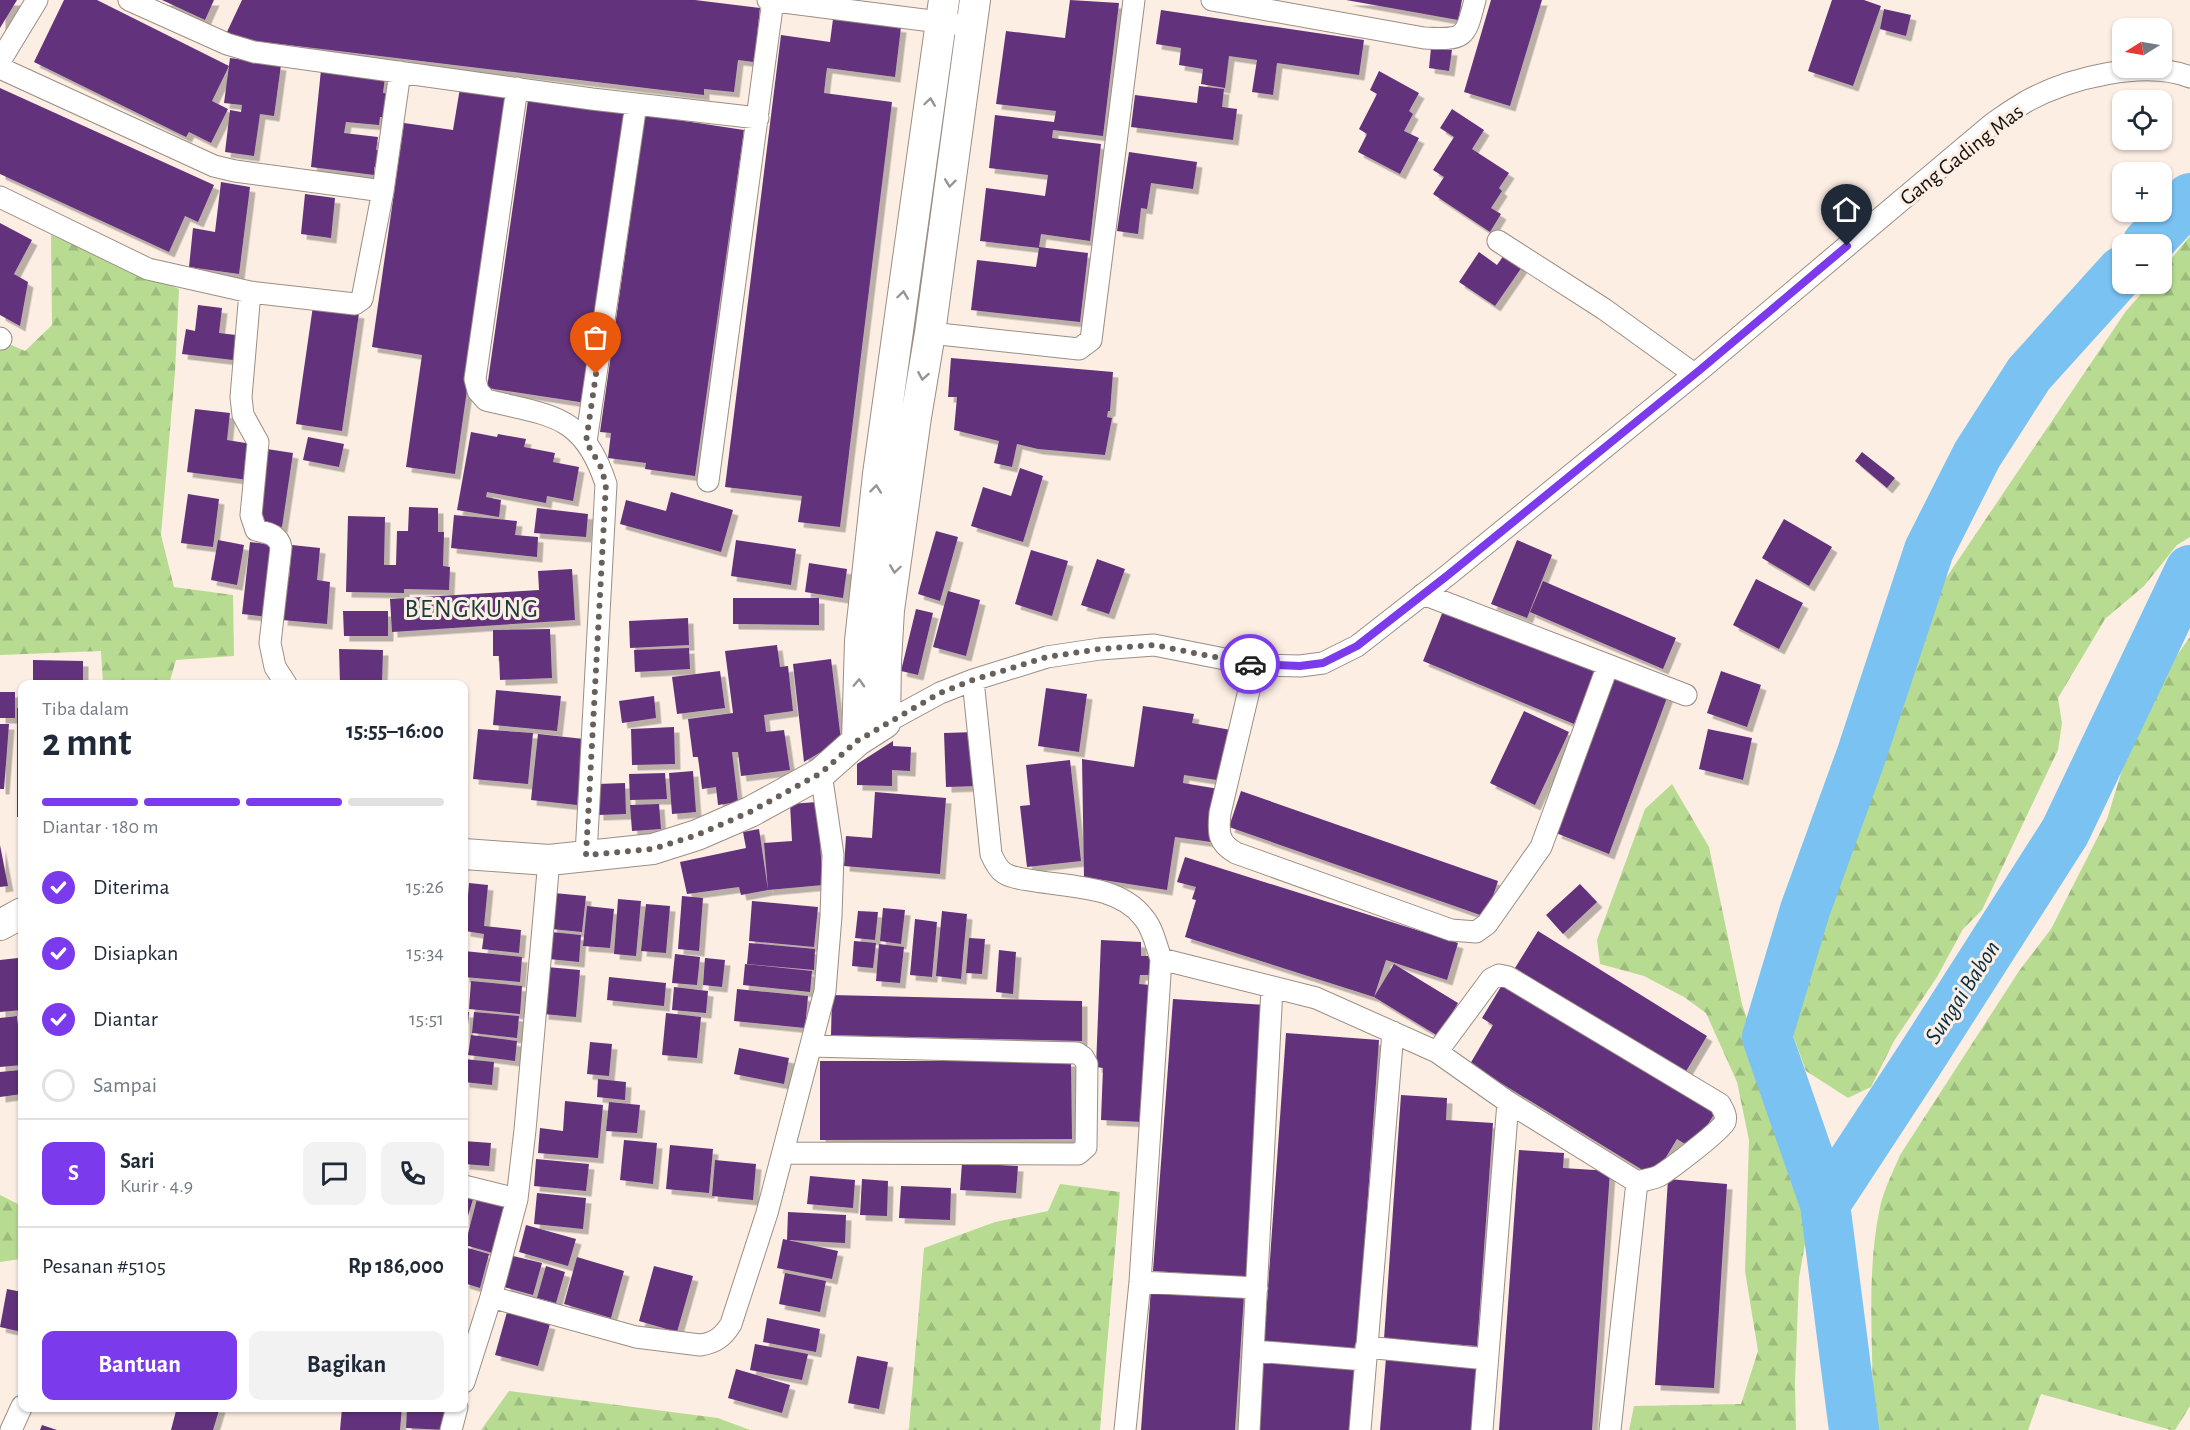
<!DOCTYPE html>
<html lang="id">
<head>
<meta charset="utf-8">
<style>
	:root { --surface:#fff; --page:#f2f2f3; --text:#1f2937; --muted:#747a83; --line:#e0e1e3; --accent:#7c3aed }
	body { margin:0; font-family:"Alegreya Sans",sans-serif; background:var(--page); color:var(--text); height:100vh; display:flex; flex-direction:column; font-size:22px; white-space:nowrap }
	* { box-sizing:border-box; margin:0 }
	p { font-size:20px; color:var(--muted) }
	.icon { flex:none; width:33px; height:33px; fill:none; stroke:currentColor; stroke-width:2; stroke-linecap:round; stroke-linejoin:round }
	.map { position:relative; flex:1; overflow:hidden }
	.panel { position:absolute; left:18px; top:680px; width:450px; height:732px; display:flex; flex-direction:column; background:var(--surface); border-radius:12px; box-shadow:0 2px 4px #0004 }
	.panel>* { flex:none }
	.needle { width:39px; rotate:259deg }
	.controls { position:absolute; left:2112px; top:18px; display:grid; gap:12px }
	.controls a { display:grid; place-items:center; width:60px; height:60px; border-radius:12px; background:var(--surface); box-shadow:0 2px 4px #0004; font-size:30px }
	.pin { position:absolute; display:grid; place-items:center; width:51px; height:51px; color:#fff; margin:-62px -26px; border-radius:50% 50% 50% 0; rotate:-45deg; box-shadow:0 0 6px #0007 }
	.pin .icon { rotate:45deg }
	.courier { position:absolute; display:grid; place-items:center; width:60px; height:60px; margin:-30px; border:4px solid #7c3aed; border-radius:50%; background:#fff; color:#222; box-shadow:0 2px 8px #0007 }
	.head em { font-style:normal; font-weight:700 }
	.head div { display:flex; flex-direction:column-reverse }
	.head { display:flex; align-items:center; justify-content:space-between; height:102px; padding:0 24px }
	h1 { font-size:39px; font-weight:700; line-height:45px }
	.bar { display:grid; grid-template-columns:repeat(4,1fr); gap:9px 6px; align-content:center; height:72px; padding:0 24px }
	.bar i { height:8px; border-radius:4px; background:var(--line) }
	.bar .on { background:var(--accent) }
	.bar p { grid-column:span 4 }
	.line { display:flex; align-items:center; gap:15px; padding:0 24px; border-top:2px solid var(--line) }
	.line div { flex:1 }
	.round { display:grid; place-items:center; flex:none; width:63px; height:63px; border-radius:12px; background:var(--page) }
	ol { padding:0 24px; list-style:none }
	li { display:flex; align-items:center; gap:18px; height:66px }
	li p { margin-inline-start:auto }
	li .icon { padding:6px; border-radius:50%; background:var(--accent); color:#fff; stroke-width:4 }
	li:last-child { color:var(--muted) }
	li i { width:33px; height:33px; border:3px solid var(--line); border-radius:50% }
	.button { display:flex; gap:12px; margin-top:auto; padding:12px 24px }
	.button a { flex:1; height:69px; border-radius:12px; background:var(--accent); color:#fff; font-size:24px; font-weight:700; line-height:69px; text-align:center }
	.button a+a { background:var(--page); color:var(--text) }
	.map>svg:first-child { display:block }
	.forest { fill:url(#forest-firs) }
	.lines { fill:none; stroke-linecap:round; stroke-linejoin:round }
	.river { stroke:#79c2f2; stroke-width:50 }
	.building { fill:#64327b; filter:url(#shadow) }
	.street-casing { stroke:#9b8e84; stroke-width:23 }
	.secondary-casing { stroke:#9b8e84; stroke-width:32 }
	.street { stroke:#fff; stroke-width:21 }
	.secondary { stroke:#fff; stroke-width:30 }
	.oneway { stroke:#979593 }
	.done { stroke:#68605a; stroke-width:6; stroke-dasharray:0 10.8 }
	.route { stroke:#7c3aed; stroke-width:8 }
	.labels { text-anchor:middle; stroke-width:6; stroke-linejoin:round; paint-order:stroke }
	.street-label { font-size:22px; fill:#18130f; stroke:#fdeee4 }
	.water-label { font-size:24px; font-style:italic; fill:#012d44; stroke:#fdeee4 }
	.quarter-label { font-size:26px; letter-spacing:1.5px; fill:#1a3c3a; stroke:#fdeee4 }
</style>
</head>
<body>
<div class="map">
<svg width="2190" height="1430" viewBox="0 0 2190 1430">
	<defs>
		<pattern id="forest-firs" width="22" height="20" patternUnits="userSpaceOnUse" patternTransform="scale(1.5)"><rect width="22" height="20" fill="#b8db92"/><path d="M5 1l3.5 6h-7zM16 11l3.5 6h-7z" fill="#9dbb7d"/></pattern>
		<filter id="shadow"><feDropShadow dx="5.5" dy="5.5" stdDeviation="0" flood-color="#0004"/></filter>
	</defs>
	<rect width="100%" height="100%" fill="#fdeee4"/>
	<path class="forest" d="M51 235 179 289 175 372 161 535 174 587 233 595 234 656 176 660 169 684H103L101 651 0 655V340L25 351 52 325Z
		M2190 236V537L2177 545 2144 586 2105 619 2058 698 2062 723 2058 750 1982 910 1963 929 1937 977 1894 1041 1871 1087 1848 1098 1806 1071 1790 1027 1802 965 1823 924 1851 856 1938 590 2126 311 2150 284H2162V270Z
		M2190 637V1406L2175 1430H2171L2041 1394 2028 1430H1877L1873 1410C1873 1343 1866 1273 1880 1207 1884 1189 1893 1172 1900 1155L2019 971 2051 929 2107 819 2123 767 2133 716Z
		M1672 784 1709 847 1742 1004 1767 1078 1779 1130 1803 1200 1808 1226 1799 1278 1795 1383 1796 1430H1629L1634 1406 1741 1404 1758 1351 1745 1271 1749 1140 1737 1082 1706 1013 1684 997 1644 976 1600 964 1597 940 1645 809Z
		M1060 1184 1120 1192 1100 1430H907L909 1429 924 1248 995 1222 1048 1211Z
		M0 1195 22 1206V1241L20 1259 0 1262Z
		M509 1391 718 1418 750 1430H481Z"/>
	<g class="lines">
		<path class="river" d="M2147 244 2190 198
			M1825 1204 1767 1037 1805 910 1861 756 1929 550 1977 455 2029 374 2122 271
			M1854 1430 1825 1204 1922 1056 2065 832 2190 570"/>
	</g>
	<path class="building" d="M0 0H17L0 28Z
		M64 0H97L229 66 212 101 228 109 211 143 189 132 186 137 34 62Z
		M162 0H214L205 20Z
		M242 0H695L760 8 754 62 738 60 734 92 704 89V95L238 39 226 34Z
		M1070 0 1119 3 1103 136 1053 130 1052 138 1101 144 1090 241 1041 234 1039 247 1088 253 1080 322 971 310 977 260 1036 267 1039 248 980 241 986 188 1045 196 1048 175 989 168 995 115 1054 122 1056 111 996 104 1006 31 1065 38Z
		M1346 0H1462L1458 20Z
		M1491 0H1542L1510 106 1464 92Z
		M1832 0H1864L1881 6 1853 86 1808 71Z
		M1884 9 1911 15 1906 36 1880 29Z
		M1161 10 1364 40 1359 75 1277 63 1273 95 1252 92 1257 60 1229 56 1225 88 1201 84 1203 69 1179 65 1181 48 1156 44Z
		M833 19 901 27 895 77 827 68 826 75 824 93 892 102 840 527 798 522 802 496 725 487 781 35 830 42Z
		M1431 48 1452 50 1449 71 1429 68Z
		M230 58 281 65 274 116 260 114 254 156 225 152 230 110 241 112 242 105 224 103Z
		M321 70 385 77 383 93 391 94 388 117H380L379 125 346 122 344 133 378 137 376 150 383 151 381 168 374 167V175L311 167Z
		M1379 71 1419 93 1409 111 1413 114 1404 131 1419 138 1400 174 1358 152 1367 134 1359 129 1377 94 1370 90Z
		M1199 86 1224 89 1222 107 1237 109 1233 140 1131 127 1135 95 1197 103Z
		M0 88 214 185 198 222 185 216 169 252 0 174Z
		M460 88 509 96 455 474 406 467 422 355 372 347 404 123 453 130Z
		M528 100 627 114 586 403 487 388Z
		M1452 109 1484 130 1472 149 1509 173 1499 188 1502 191 1491 208 1501 214 1490 232 1433 194 1444 177 1433 170 1454 137 1440 128Z
		M645 115 744 130 695 476 645 469 646 463 608 458 611 433 600 432Z
		M1129 152 1197 162 1193 189 1151 183 1147 209 1141 208 1138 234 1117 231Z
		M221 182 250 187 239 274 189 267 193 228 215 232Z
		M305 194 335 198 331 238 301 234Z
		M0 223 32 240 14 274 28 282 20 326 0 315Z
		M1479 252 1497 265 1504 255 1522 267 1495 306 1459 282Z
		M198 305 222 308 219 333 236 335 233 360 182 354 186 329 195 331Z
		M313 306 359 313 342 431 296 424Z
		M951 358 1113 372 1110 411H1108L1107 417 1112 418 1105 455 1038 449 1017 444 1012 467 994 463 999 441 954 430 957 397H948Z
		M195 409 230 413 227 440 252 444 248 480 187 472Z
		M471 432 497 437 498 434 526 439 524 447 555 453 553 462 579 467 573 501 547 496 546 503 487 492 486 497 501 500 499 517 457 510Z
		M308 437 344 444 339 467 303 460Z
		M267 449 293 453 282 527 256 523Z
		M1862 452 1895 478 1887 488 1855 461Z
		M1020 468 1043 476 1023 542 971 526 983 487 1011 496Z
		M671 492 733 510 721 552 620 524 626 500 666 511Z
		M188 494 219 499 213 547 181 543Z
		M409 507 438 508V532H444L443 566 450 567 449 590 404 589V593L346 592 348 516 385 517 384 565H396L397 531H408Z
		M537 508 588 514 586 537 534 533Z
		M454 515 517 521 515 535 538 537 537 557 451 548Z
		M1784 519 1832 547 1809 586 1762 558Z
		M936 531 958 537 940 601 918 594Z
		M218 540 244 545 237 585 211 580Z
		M736 540 796 549 791 585 731 576Z
		M1517 540 1552 555 1527 618 1491 604Z
		M250 542 275 545 268 617 242 614Z
		M292 545 320 548 317 580 330 582 327 624 282 620 286 578H289Z
		M1031 550 1068 561 1052 616 1015 604Z
		M1097 559 1125 569 1109 614 1081 605Z
		M809 563 847 569 843 598 805 592Z
		M572 569 575 620 392 632 390 599 539 590 538 571Z
		M1756 579 1803 603 1779 649 1733 625Z
		M1543 581 1676 638 1663 669 1530 612Z
		M948 591 980 600 966 656 933 647Z
		M733 598H819V625L733 624Z
		M916 609 933 613 918 675 901 671Z
		M343 611H388V636H344Z
		M1443 611 1596 670 1574 724 1423 661Z
		M688 618 689 645 630 648 629 621Z
		M550 629 552 678 500 680 499 656H493V630Z
		M777 645 780 667 788 666 793 711 764 715 766 732 784 730 790 770 741 776 738 752H732L738 802 718 805 716 787 702 789 698 757H693L688 719 733 713 725 651Z
		M689 648 690 669 635 672 634 650Z
		M339 649 383 650 382 684H340Z
		M831 659 841 740 804 762 793 664Z
		M33 660 83 661V684H33Z
		M720 671 725 708 677 714 672 677Z
		M1721 671 1761 685 1747 727 1707 713Z
		M1615 675 1668 695 1609 854 1556 833Z
		M1046 688 1087 694 1079 752 1038 746Z
		M496 690 561 696 557 731 493 725Z
		M0 692H15V718H0Z
		M654 696 656 718 622 723 619 701Z
		M1143 706 1194 714 1192 723 1231 730 1223 781 1184 775 1183 783 1219 789 1211 842 1175 837 1167 890 1084 877 1082 759 1134 767Z
		M17 708H22V817H17Z
		M1524 711 1569 732 1535 805 1490 783Z
		M0 724H9L4 789H0Z
		M674 727 675 764 632 765 631 729Z
		M478 729 533 733 528 784 473 779Z
		M1708 729 1752 738 1743 780 1699 769Z
		M976 732 978 786 946 787 944 733Z
		M538 734 584 739 577 805 531 800Z
		M893 741V746L911 747 910 771 892 770V786L857 785V764Z
		M1070 760 1081 861 1027 867 1020 806 1030 805 1026 765Z
		M693 771 696 812 672 814 669 773Z
		M665 773 667 799 630 800 629 774Z
		M625 783 626 814 598 815 597 784Z
		M1241 791 1498 881 1486 917 1229 827Z
		M875 792 946 798 940 874 844 866 846 836 872 838Z
		M817 802 823 885 768 890 741 895 739 887 687 894 680 862 746 848 743 832 759 829 768 890 764 843 792 841 790 804Z
		M659 804 661 829 632 831 630 805Z
		M0 845 8 886 0 887Z
		M1185 857 1458 943 1447 980 1386 960 1374 997 1394 964 1458 1003 1438 1036 1374 997 1185 937 1196 900 1192 899 1196 887 1177 882Z
		M469 883 488 885 484 926 521 930 519 953 482 949 484 934 465 931Z
		M1580 884 1597 902 1563 934 1546 915Z
		M554 893 586 896 582 932 551 929Z
		M682 896 703 898 699 951 678 949Z
		M618 899 641 901 636 956 614 954Z
		M752 901 818 907 814 947 749 941Z
		M646 904 670 906 666 953 641 951Z
		M587 906 614 909 610 948 583 946Z
		M883 908 905 910 901 944 880 941Z
		M858 911 878 912 875 940 855 938Z
		M942 911 967 914 961 979 936 976Z
		M915 919 937 922 932 977 910 975Z
		M1538 931 1707 1036 1685 1073 1515 968Z
		M551 932 581 935 579 962 549 959Z
		M969 938 985 939 982 974 966 973Z
		M1101 940 1141 942V956H1151L1150 975H1140L1139 984 1150 985 1144 1122 1101 1120 1103 1068 1096 1067Z
		M854 941 876 943 873 968 852 966Z
		M749 943 815 949 814 970 747 964Z
		M879 944 904 947 900 983 876 981Z
		M999 950 1016 952 1013 994 996 992Z
		M464 951 522 957 520 982 464 977Z
		M675 954 700 957 697 985 672 983Z
		M18 958 22 1010 0 1012V960Z
		M705 958 725 960 722 987 703 985Z
		M745 964 812 971 810 992 743 985Z
		M547 967 580 970 576 1017 543 1014Z
		M609 977 666 983 664 1006 607 1000Z
		M1505 980 1716 1111 1693 1149 1677 1139 1654 1177 1470 1064 1493 1025 1482 1018Z
		M471 981 522 986 520 1014 469 1009Z
		M674 987 708 991 706 1013 672 1010Z
		M737 989 808 996 805 1028 734 1021Z
		M832 995 1082 1001V1041L831 1035Z
		M1173 999 1266 1005 1247 1277 1153 1271Z
		M464 1012H469L466 1050H464Z
		M474 1012 519 1016 517 1038 472 1033Z
		M666 1013 701 1017 697 1058 662 1055Z
		M17 1016 22 1065 0 1067V1018Z
		M1286 1033 1379 1040 1357 1351 1264 1344Z
		M471 1035 517 1041 515 1061 468 1055Z
		M590 1042 612 1044 609 1076 587 1074Z
		M739 1048 789 1058 784 1084 734 1074Z
		M464 1059 494 1062 492 1085 464 1082Z
		M820 1061H1071L1072 1139 820 1140Z
		M20 1070 22 1094 0 1097V1072Z
		M598 1079 626 1082 625 1100 597 1097Z
		M1401 1095 1447 1098 1446 1120 1493 1123 1477 1346 1384 1339Z
		M565 1101 603 1105 598 1158 538 1153 540 1128 563 1131Z
		M609 1102 640 1105 637 1133 606 1131Z
		M624 1140 657 1143 653 1184 620 1180Z
		M464 1141 491 1143 489 1166 464 1164Z
		M670 1145 713 1149 709 1193 666 1189Z
		M1519 1150 1564 1153 1563 1168 1610 1171 1592 1430H1499Z
		M536 1159 589 1164 586 1191 534 1186Z
		M715 1160 756 1164 753 1200 712 1196Z
		M962 1163 1018 1166 1016 1193 960 1190Z
		M810 1176 855 1180 853 1208 807 1204Z
		M862 1179 888 1181 887 1216 860 1215Z
		M1668 1179 1727 1184 1714 1388 1655 1385Z
		M901 1186 951 1188 950 1220 899 1218Z
		M464 1193 474 1196 464 1229Z
		M537 1193 586 1198 583 1229 534 1224Z
		M477 1199 509 1208 496 1254 465 1245Z
		M788 1212 846 1215 845 1243 787 1240Z
		M526 1225 576 1239 568 1266 519 1252Z
		M783 1239 838 1251 832 1279 777 1268Z
		M464 1247 489 1254 480 1288 464 1283Z
		M513 1256 542 1263 533 1295 504 1287Z
		M577 1257 624 1271 611 1318 564 1304Z
		M546 1266 565 1272 556 1303 537 1298Z
		M654 1266 693 1276 677 1332 639 1321Z
		M785 1273 826 1281 820 1312 779 1304Z
		M1151 1288 1244 1295 1235 1430H1141Z
		M7 1289 22 1292V1332L0 1327Z
		M507 1312 550 1324 538 1366 495 1355Z
		M767 1318 820 1329 816 1352 763 1342Z
		M755 1344 808 1354 802 1380 750 1370Z
		M857 1356 888 1362 879 1409 848 1403Z
		M1386 1358 1478 1365 1474 1430H1380Z
		M1262 1361 1355 1368 1351 1430H1257Z
		M736 1369 790 1385 782 1413 728 1398Z
		M177 1407H220L213 1430H171Z
		M361 1407H402L400 1430H340L342 1408 361 1410Z
		M407 1407H447L446 1430 406 1428Z
		M42 1425 57 1430H40Z"/>
	<g class="lines">
		<defs>
			<path id="street" d="M129 0 227 44 254 52 592 99 758 118
				M768 0 955 24
				M1212 0 1424 38C1465 40 1465 39 1475 0
				M0 61 37 0
				M0 68 214 166 235 171 383 191
				M517 88 475 379 478 391 486 400C550 416 583 413 606 484L586 855
				M0 197 148 269 250 292 355 304 362 299 383 191 400 72
				M1498 241 1604 309 1694 374
				M250 292 241 397 243 415 258 442 251 515 256 530C267 533 278 534 281 547L270 643 275 667 286 684
				M930 333 1079 349 1091 340 1134 0
				M0 338 1 339
				M586 442 636 104
				M708 481 773 0
				M1255 665 1220 813C1218 833 1218 843 1236 853L1451 930 1476 932 1487 924 1541 847 1608 665 1423 594
				M1608 665 1686 695
				M973 680 991 854C994 861 998 869 1004 873 1013 879 1025 879 1035 881 1071 887 1119 886 1143 917 1153 928 1156 945 1161 959L1140 1282 1125 1430
				M885 723 940 693 973 680 1047 657 1100 649 1154 645 1255 665 1300 666 1323 663 1357 646 1448 575 1701 369 1992 124C2003 116 2015 108 2027 101 2069 78 2145 59 2190 77
				M1161 959 1316 998 1437 1052 1491 979 1499 975 1508 977 1720 1104C1723 1110 1727 1115 1725 1122 1722 1130 1669 1170 1659 1176 1653 1179 1644 1180 1637 1182L1508 1102 1437 1052
				M783 1153 1078 1154 1086 1147 1087 1064 1083 1057 1077 1053 811 1046
				M464 1186 517 1199
				M1140 1282 1257 1288
				M491 1297 636 1337 700 1345C715 1343 723 1337 731 1324L767 1213 825 991 831 916 833 855 821 773
				M1366 1347 1487 1359
				M1254 1351 1365 1360
				M464 1382 491 1297 517 1199 525 1130 549 860
				M11 1430 22 1406
				M451 1430 457 1407
				M1249 1430 1272 988
				M1360 1430 1393 1032
				M1482 1430 1508 1102
				M1610 1430 1637 1182"/>
			<path id="secondary" d="M857 741 860 641 878 474 944 0
				M464 854 549 860 653 849 697 835 750 812 821 773 857 741 885 723 886 661 889 610 916 417 930 333 975 0
				M0 925 22 913"/>
		</defs>
		<use href="#street" class="street-casing"/>
		<use href="#secondary" class="secondary-casing"/>
		<use href="#street" class="street"/>
		<use href="#secondary" class="secondary"/>
	</g>
	<defs><path id="oneway-chevron" d="M-2-3.5L2.5 0L-2 3.5" fill="none" stroke-width="1.6" stroke-linecap="round" stroke-linejoin="round" transform="scale(1.5)"/></defs>
	<g class="oneway">
		<use href="#oneway-chevron" transform="translate(930 102) rotate(-82)"/>
		<use href="#oneway-chevron" transform="translate(950 183) rotate(97)"/>
		<use href="#oneway-chevron" transform="translate(903 295) rotate(-82)"/>
		<use href="#oneway-chevron" transform="translate(923 376) rotate(100)"/>
		<use href="#oneway-chevron" transform="translate(876 489) rotate(-84)"/>
		<use href="#oneway-chevron" transform="translate(895 569) rotate(98)"/>
		<use href="#oneway-chevron" transform="translate(859 683) rotate(-88)"/>
	</g>
	<g class="lines">
		<path class="done" d="M596 374 586 442 600 465 606 484 586 855 653 849 697 835 750 812 821 773 857 741 940 693 973 680 1047 657 1100 649 1154 645 1250 664"/>
		<path class="route" d="M1250 664 1300 666 1323 663 1357 646 1448 575 1701 369 1847 246"/>
	</g>
	<g class="labels">
		<g class="street-label">
			<text transform="translate(1961 154) rotate(-38)" y="8">Gang Gading Mas</text>
		</g>
		<g class="water-label">
			<text transform="translate(1962 992) rotate(-57)" y="8">Sungai Babon</text>
		</g>
		<g class="quarter-label">
			<text x="472" y="617">BENGKUNG</text>
		</g>
	</g>
</svg>
<div class="controls">
<a><svg class="needle" viewBox="-14 -14 28 28"><path d="M0-13l5 13h-10z" fill="#e53935"/><path d="M0 13l5-13h-10z" fill="#747a83"/></svg></a>
<a><svg class="icon" aria-label="locate" viewBox="0 0 24 24"><circle cx="12" cy="12" r="6"/><path d="M12 2v4M12 18v4M2 12h4M18 12h4"/></svg></a>
<a>+</a>
<a>−</a>
</div>
<div class="pin" style="left:596px;top:374px;background:#ea580c"><svg class="icon" aria-label="bag" viewBox="0 0 24 24"><path d="M5 8h14l-1 12H6zM9 8a3 3 0 0 1 6 0"/></svg></div>
<div class="pin" style="left:1847px;top:246px;background:#1f2937"><svg class="icon" aria-label="home" viewBox="0 0 24 24"><path d="M3 11l9-7 9 7M6 9v11h12V9"/></svg></div>
<div class="courier" style="left:1250px;top:664px"><svg class="icon" aria-label="car" viewBox="0 0 24 24"><path d="M5 17H2v-5l4-1 3-4h7l3 4 3 1v5h-3M9 17h6M6 11h13"/><circle cx="7" cy="17" r="2"/><circle cx="17" cy="17" r="2"/></svg></div>
<section class="panel">
<div class="head"><div><h1>2 mnt</h1><p>Tiba dalam</p></div><em>15:55–16:00</em></div>
<div class="bar"><i class="on"></i><i class="on"></i><i class="on"></i><i></i><p>Diantar · 180 m</p></div>
<ol>
<li><svg class="icon" aria-label="check" viewBox="0 0 24 24"><path d="M5 12l5 5 9-10"/></svg>Diterima<p>15:26</p></li>
<li><svg class="icon" aria-label="check" viewBox="0 0 24 24"><path d="M5 12l5 5 9-10"/></svg>Disiapkan<p>15:34</p></li>
<li><svg class="icon" aria-label="check" viewBox="0 0 24 24"><path d="M5 12l5 5 9-10"/></svg>Diantar<p>15:51</p></li>
<li><i></i>Sampai</li>
</ol>
<div class="line" style="height:108px"><b class="round" style="background:var(--accent);color:#fff">S</b><div><b>Sari</b><p>Kurir · 4.9</p></div><a class="round"><svg class="icon" aria-label="chat" viewBox="0 0 24 24"><path d="M4 5h16v11H9l-5 4z"/></svg></a><a class="round"><svg class="icon" aria-label="phone" viewBox="0 0 24 24"><path d="M5 4h4l2 5-3 2q2 4 5 5l2-3 5 2v4C11 20 4 13 5 4z"/></svg></a></div>
<div class="line" style="height:78px"><div>Pesanan #5105</div><b>Rp 186,000</b></div>
<div class="button"><a>Bantuan</a><a>Bagikan</a></div>
</section>
</div>
</body>
</html>
